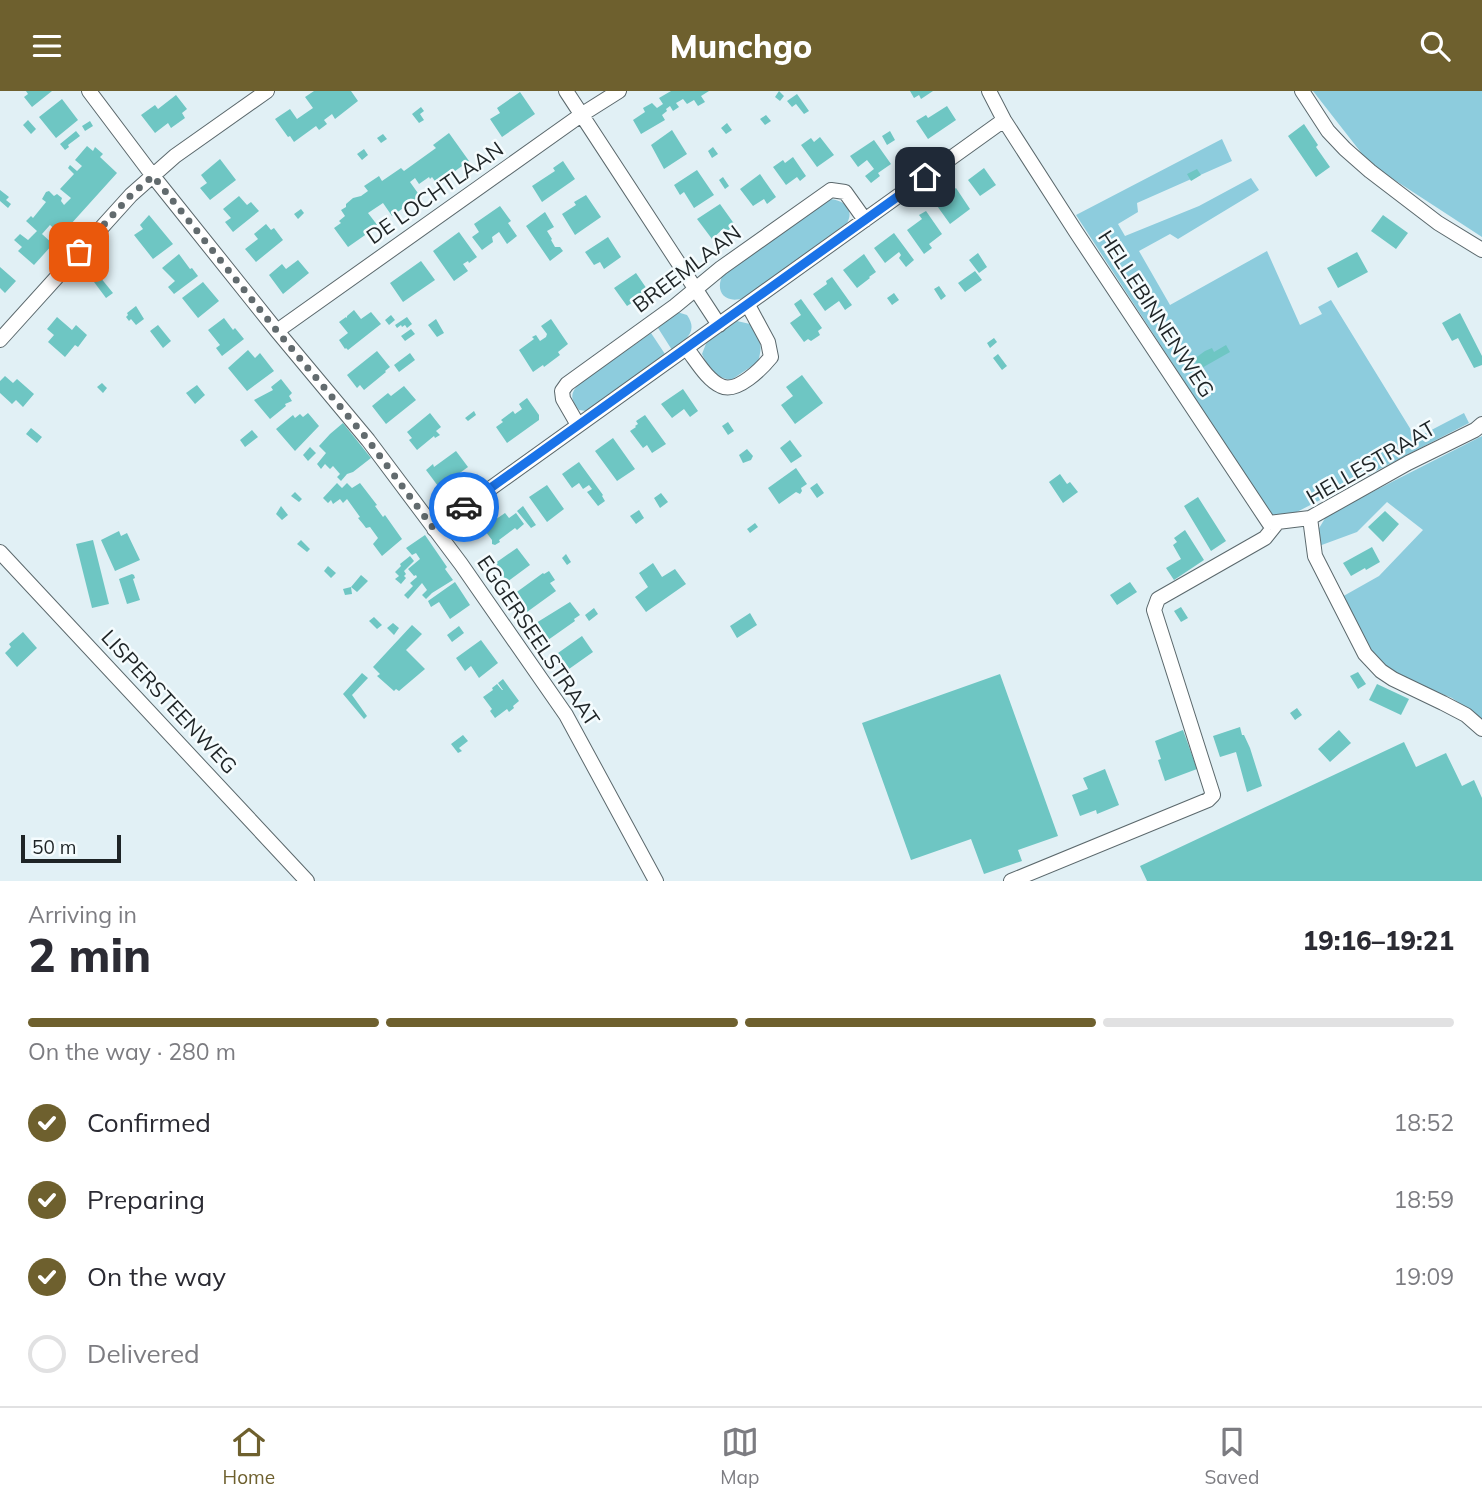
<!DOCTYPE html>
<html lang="en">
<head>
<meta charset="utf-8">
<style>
	:root { --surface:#fff; --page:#f7f7f7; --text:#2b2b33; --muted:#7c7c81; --line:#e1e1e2; --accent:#6e602e }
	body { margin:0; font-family:Mulish,sans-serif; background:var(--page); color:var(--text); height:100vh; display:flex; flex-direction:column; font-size:26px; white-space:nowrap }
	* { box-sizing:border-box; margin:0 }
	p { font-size:23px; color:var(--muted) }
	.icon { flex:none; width:38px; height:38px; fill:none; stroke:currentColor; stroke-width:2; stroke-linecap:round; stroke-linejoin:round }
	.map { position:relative; height:790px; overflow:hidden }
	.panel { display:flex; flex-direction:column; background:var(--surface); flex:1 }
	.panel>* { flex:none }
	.scale { position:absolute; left:21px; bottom:18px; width:100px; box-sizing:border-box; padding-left:7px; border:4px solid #1e2426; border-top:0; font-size:19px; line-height:24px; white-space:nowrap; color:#1e2426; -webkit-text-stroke:5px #f5fcfe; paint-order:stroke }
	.pin { position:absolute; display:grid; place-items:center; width:60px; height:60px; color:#fff; margin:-30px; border-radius:14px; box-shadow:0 4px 10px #0006 }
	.courier { position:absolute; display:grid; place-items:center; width:70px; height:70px; margin:-35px; border:5px solid #1a73e8; border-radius:50%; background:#fff; color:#222; box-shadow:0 2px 9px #0007 }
	.overview em { font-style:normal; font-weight:800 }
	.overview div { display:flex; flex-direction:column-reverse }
	.overview { display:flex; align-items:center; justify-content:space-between; height:119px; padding:0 28px }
	h1 { font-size:46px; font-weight:800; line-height:52px }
	.bar { display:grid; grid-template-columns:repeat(4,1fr); gap:10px 7px; align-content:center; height:84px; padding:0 28px }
	.bar i { height:9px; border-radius:5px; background:var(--line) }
	.bar .current { background:var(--accent) }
	.bar p { grid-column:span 4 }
	ol { padding:0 28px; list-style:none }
	li { display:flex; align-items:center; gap:21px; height:77px }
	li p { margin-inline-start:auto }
	li .icon { padding:7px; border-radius:50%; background:var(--accent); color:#fff; stroke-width:4 }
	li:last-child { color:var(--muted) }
	li i { width:38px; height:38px; border:4px solid var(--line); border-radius:50% }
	header { display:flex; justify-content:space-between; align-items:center; height:91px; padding:0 28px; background:var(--accent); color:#fff; font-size:32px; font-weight:800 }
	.tab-bar { display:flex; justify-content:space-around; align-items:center; height:98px; border-top:2px solid var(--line); background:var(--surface); font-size:19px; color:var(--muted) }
	.tab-bar a { display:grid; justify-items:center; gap:4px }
	.tab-bar .current { color:var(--accent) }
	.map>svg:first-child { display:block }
	.green { fill:#8dccdd }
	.building { fill:#6ec6c3 }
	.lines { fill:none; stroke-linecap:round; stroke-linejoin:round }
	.minor-casing { stroke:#5b686c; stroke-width:16 }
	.minor { stroke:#fff; stroke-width:14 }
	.done { stroke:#626b6e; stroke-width:7; stroke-dasharray:0 12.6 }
	.route { stroke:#1a73e8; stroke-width:9 }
	.labels { text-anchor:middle; stroke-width:5; stroke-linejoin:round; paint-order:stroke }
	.street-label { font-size:21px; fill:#1e2426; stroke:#f5fcfe }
</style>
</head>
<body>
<header><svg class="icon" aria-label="menu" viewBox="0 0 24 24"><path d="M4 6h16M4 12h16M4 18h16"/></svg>Munchgo<svg class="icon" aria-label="search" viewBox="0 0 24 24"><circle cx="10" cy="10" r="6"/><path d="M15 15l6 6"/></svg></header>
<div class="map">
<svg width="1482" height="790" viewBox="0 0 1482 790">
	<rect width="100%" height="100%" fill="#e1f0f5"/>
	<path class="green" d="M1313 0H1482V146L1370 73Z
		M1222 48 1232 70 1137 112 1138 121 1118 133 1125 145 1199 115 1251 87 1259 99 1178 148 1170 143 1139 160 1170 214 1267 160 1300 234 1322 223 1318 216 1331 209 1416 347 1464 322 1469 332 1293 423 1271 424 1076 124Z
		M830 108C843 109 855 118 847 132L744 207C723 214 713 198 725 180Z
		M677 221 687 224C699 241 685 249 672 259L658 237Z
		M737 230 750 233C761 248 763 253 758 271L731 289C713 285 710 279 702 263L707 250Z
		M651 242 665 263 586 320 579 319C570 308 570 302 579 293Z
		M1482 345V628L1452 607 1412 591 1385 575 1368 557 1340 507 1379 485 1423 439 1387 411 1357 441 1319 455 1318 439 1327 424Z"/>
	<path class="building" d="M26 0H52L32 16 24 6 28 3Z
		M314 0H351L358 10 335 28 332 23 324 29 327 33 319 39 316 35 294 51 290 45 288 46 275 28 290 18 297 28 313 17 305 6Z
		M671 0H709L701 5 705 11 698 15 694 9 687 13 683 8 676 12 679 16 673 20 670 15 666 18 667 20 662 24 665 29 641 43 633 29 645 21 643 17 652 12 657 17 663 13 659 7Z
		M779 0 784 5 780 10 775 6Z
		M910 0H933L921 8 919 4 914 7Z
		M520 1 535 23 502 46 490 28 500 22 497 17Z
		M797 3 809 20 804 23 796 13 792 16 787 10Z
		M176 4 187 18 182 22 185 27 171 37 168 32 155 42 141 24 155 14 158 18Z
		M62 8 78 29 56 47 39 26Z
		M947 15 956 29 928 48 916 30 926 24 928 27Z
		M421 16 424 20 420 23 424 29 419 32 412 23Z
		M766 24 771 30 765 34 760 28Z
		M28 29 36 38 31 43 23 34Z
		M90 30 93 35 85 40 82 35Z
		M727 32 732 39 726 43 721 37Z
		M1304 33 1318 54 1316 56 1330 76 1316 86 1288 45Z
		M672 39 687 63 664 78 651 54Z
		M76 40 80 45 68 54 69 56 65 59 60 53Z
		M890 40 895 49 887 54 882 45Z
		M449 42 469 70 437 93 432 86 430 88 429 86 419 93 415 87 410 91 420 105 392 125 383 112 368 122 378 135 348 156 334 137 341 132 339 130 345 125 341 119 346 116V113L353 107 361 105 368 100 364 95 379 85 382 90 401 77 404 80 436 57 433 54Z
		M383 43 387 48 381 52 377 47Z
		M820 46 834 64 817 76 801 54 811 47 814 51Z
		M874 49 891 73 878 82 880 85 871 92 865 85 874 78 867 69 858 76 850 65Z
		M87 55 93 60 95 56 103 63 100 66 117 82 61 144 50 134 42 143 53 153 34 174 18 160 22 156 14 149 20 143 28 149 37 140 26 130 31 125 33 127 46 111 42 108 46 101 49 100 54 105 57 103 62 107 61 110 64 114 71 107 60 98 74 83 68 77 70 74 77 80 82 75 75 69Z
		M713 56 718 63 712 67 708 60Z
		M364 58 368 64 362 69 357 63Z
		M793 66 806 85 800 90 797 86 786 94 773 76 783 69 785 72Z
		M220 68 236 89 210 109 200 97 207 92 201 84Z
		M563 70 575 88 542 111 532 95 555 80 553 77Z
		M984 77 996 94 980 105 968 89Z
		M1197 78 1201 84 1191 90 1187 83Z
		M697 79 714 104 694 117 684 101 680 104 674 94Z
		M760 83 776 106 767 113 764 108 753 115 740 98Z
		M723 86 729 95 725 98 719 89Z
		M956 97 970 118 950 133 935 112Z
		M0 99 9 106 6 109 11 113 8 117 0 110Z
		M586 104 601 126 575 144 562 123 576 114 574 111Z
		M239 105 247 114 251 111 259 120 233 141 225 131 231 127 223 118Z
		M720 113 735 134 726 141 724 137 712 148 697 128Z
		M500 115 511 130 508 132 517 145 507 153 499 141 492 146 493 151 482 159 472 146 479 141 474 133Z
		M301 118 304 122 298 128 294 123Z
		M926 120 942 143 929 153 932 157 924 163 907 139 922 128 919 124Z
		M545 121 554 136 547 140 552 148 551 149 555 156H560L563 160 550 170 526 135Z
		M149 124 173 153 153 168 134 144 143 138 140 134Z
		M1383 124 1408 142 1396 158 1371 140Z
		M266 133 271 139 274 137 283 149 256 171 245 158 258 148 254 143Z
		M459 141 477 166 469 172 468 170 463 173 468 180 454 190 433 160Z
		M894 142 914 169 906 176 899 167 901 164 899 161 885 172 874 157Z
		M608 146 621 166 604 178 600 171 594 174 585 161Z
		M1357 161 1368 181 1338 197 1327 177Z
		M978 162 987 176 979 182 969 169Z
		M179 163 190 178 192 177 198 185 174 203 168 196 175 190 162 177Z
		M864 163 876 181 869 186 870 187 857 197 843 179Z
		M298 169 309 182 283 203 269 184 282 173 286 178Z
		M421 170 435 189 403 211 390 192Z
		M0 176 16 190 5 202 0 197Z
		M975 180 982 189 965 201 958 192Z
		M636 182 649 201 627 215 614 197Z
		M100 186 113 202 106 207 94 191Z
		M832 186 852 214 845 219 839 210 825 220 813 203 827 193 826 190Z
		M203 191 219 210 198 227 182 207Z
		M939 195 946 205 941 209 934 198Z
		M894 202 899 209 892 214 887 207Z
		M801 208 822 237 818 240 820 244 811 250 808 248 804 251 790 232 801 224 794 213Z
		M136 215 144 228 136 234 131 228 129 230 126 226 128 224 127 222Z
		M354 219 361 228 371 221 381 233 348 259 346 257 345 258 339 249 348 242 339 231 346 226 347 227V225Z
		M1460 222 1482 265V274L1474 277 1458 247 1452 250 1442 232Z
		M391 224 395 229 389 234 385 229Z
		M57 226 72 239 76 234 87 244 78 256 75 254 65 266 48 251 54 244 47 238Z
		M407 226 412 233 407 237 405 234 402 236 401 234 397 237 395 234Z
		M224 227 233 239 235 237 244 248 222 265 216 257 220 254 208 239Z
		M436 228 444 242 437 246 428 234Z
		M551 228 568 253 558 261 560 264 544 276 543 274 533 281 519 259 534 248 532 246 536 244 540 250 546 246 547 243 541 235Z
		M158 234 171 250 163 257 150 240Z
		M411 238 415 243 405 250 401 245Z
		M994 247 997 251 990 257 987 252Z
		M1226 254 1230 261 1200 278 1194 268 1205 260 1212 257 1214 261Z
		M248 259 255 267 260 262 274 280 247 300 228 277Z
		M377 260 390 276 385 280 386 281 364 299 360 294 357 297 347 284Z
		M410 262 415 269 399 281 394 274Z
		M998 263 1007 275 1002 279 993 267Z
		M802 284 823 312 795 333 781 314 793 305 786 296Z
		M5 285 13 292 17 288 34 303 23 316 16 309 12 313 0 302V290Z
		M281 288 292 302 289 305 292 310 285 313 286 315 270 328 254 309 273 299 271 296Z
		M102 292 107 297 103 302 97 296Z
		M197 294 205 304 195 313 186 302Z
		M404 295 416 309 386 333 372 315 388 302 391 305Z
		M683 298 698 320 690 326 684 318 672 327 661 313Z
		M527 307 539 324V329L507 352 496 336 503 331 501 329 513 320 515 323 522 318 519 313Z
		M474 320 476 324 468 330 465 327Z
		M308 322 319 335 295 360 276 338 293 324 295 327 300 323 303 326Z
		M430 322 441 336 436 340 440 344 435 347 434 345 417 359 409 349 412 347 407 341Z
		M645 324 666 353 652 362 647 354 643 357 630 340 636 336 635 335 638 333 636 330Z
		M728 331 734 340 728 344 722 335Z
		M343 332 371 367 353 381 347 383 341 390 337 386 340 383 333 375 330 378 325 373 321 378 317 373 326 362 319 355 330 343Z
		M31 337 42 346 37 352 26 343Z
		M252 339 258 346 245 356 240 349Z
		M613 347 635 378 617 390 595 360Z
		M790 349 802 365 791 372 780 357Z
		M310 356 316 362 308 370 303 364Z
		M747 358 753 365 751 369 743 372 739 364Z
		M456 360 468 376 446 392 447 394 441 399 426 379 433 373 434 376Z
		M579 371 603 404 602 405 605 410 598 415 587 401 592 398 589 394 583 398 579 392 572 397 562 383Z
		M796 377 807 393 801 397 802 400 800 403 796 401 779 413 768 397Z
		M1060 383 1067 393 1070 391 1078 401 1063 412 1049 391Z
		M337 392 342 397 347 392 352 397 360 392 377 414 375 415 383 426 385 424 402 448 382 465 373 453 378 447 370 436 366 437 363 433 358 427 360 426 347 408 343 412 340 408 333 413 331 409 328 412 323 407Z
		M817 392 824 402 817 407 810 397Z
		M547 394 564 418 547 431 529 406Z
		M295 401 302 408 299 411 291 405Z
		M661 402 668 411 660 417 654 407Z
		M1198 406 1226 450 1211 460 1184 415Z
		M281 415 288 424 282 429 276 423Z
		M523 415 536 434 531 437 517 420Z
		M639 419 644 427 636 433 630 425Z
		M1385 420 1399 433 1383 451 1368 436Z
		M505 422 509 427 516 422 524 433 517 439 515 437 499 449 500 451 495 454 492 453V449L483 437Z
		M755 432 758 436 750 442 747 438Z
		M1185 439 1204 469 1174 489 1166 477 1181 468 1173 454 1177 451 1174 447Z
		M119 440 121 445 127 442 140 469 115 480 101 449Z
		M425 444 447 476 445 478 453 489 432 502 426 508 422 504 427 499 422 492 408 508 404 504 413 495 410 492 417 486 416 484 414 485 408 478 420 468 416 462 412 464 406 457Z
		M93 449 109 513 92 517 76 453Z
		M301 449 310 458 307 461 297 453Z
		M1372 456 1380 471 1366 479 1365 477 1351 485 1343 472Z
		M517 457 530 474 507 491 494 473Z
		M566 463 571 471 567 474 562 467Z
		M410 465 414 470 404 480 406 483 404 485 406 487 401 493 395 488 399 485 395 481 401 475 400 473Z
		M653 472 662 486 675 478 686 493 646 521 635 506 648 496 639 482Z
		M328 475 336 482 331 487 324 480Z
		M549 480 555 489 550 492 556 500 527 521 514 503 543 482 544 483Z
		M132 483 134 484 135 487 133 488 140 509 127 513 119 488Z
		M361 484 368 490 357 501 351 496Z
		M455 491 470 514 450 528 439 511 431 516 428 510Z
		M1130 491 1137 501 1117 514 1110 504Z
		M351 496 352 503 345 504 343 498Z
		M570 511 580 524 574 528 575 530 548 549 536 532Z
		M1181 516 1188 527 1181 531 1174 520Z
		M594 517 598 523 589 530 585 524Z
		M750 522 757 534 737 547 730 535Z
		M374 526 382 534 377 538 369 530Z
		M393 532 399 537 394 544 387 537Z
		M412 534 422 543 406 559 425 578 399 600 396 598 394 600 377 585 380 583 373 576Z
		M459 535 464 542 452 551 447 544Z
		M23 541 37 557 17 576 5 562 11 556 9 553Z
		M582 545 593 561 569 578 558 562Z
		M481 549 498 572 479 587 471 575 465 580 456 567Z
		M1358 581 1366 593 1358 598 1350 585Z
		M362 582 368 587 352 604 367 625 364 628 343 603Z
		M1000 583 1058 745 1018 759 1022 770 984 783 971 748 911 769 862 632Z
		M503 588 519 610 513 615 514 617 509 621 507 618 495 627 490 620 492 618 483 606 493 599 492 597 497 593 502 599H503L498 592Z
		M1377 593 1409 608 1401 624 1369 609Z
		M1297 617 1302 624 1295 629 1290 622Z
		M1240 636 1242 644H1244L1250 657 1262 695 1247 701 1236 661 1220 666 1213 645Z
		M1183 639 1197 678 1165 690 1158 669 1161 668 1155 650Z
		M1339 639 1351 652 1330 671 1318 658Z
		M463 644 468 650 459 657 462 660 458 662 451 653Z
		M1404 651 1416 676 1446 662 1462 695 1474 689 1482 707V790H1147L1140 775Z
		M1105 678 1119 714 1097 723 1096 719 1080 725 1072 704 1088 698 1083 687Z"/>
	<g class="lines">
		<defs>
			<path id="minor" d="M89 0 153 85 277 240 368 349 461 473 566 624 656 790
				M566 0 719 234
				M989 0 1004 29 1076 141 1269 432 1310 427 1408 372 1475 339 1482 333
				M1302 0 1328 40 1345 58 1370 80 1438 132 1482 159
				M277 240 581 24 619 0
				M0 249 131 104 175 65 267 0
				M687 258C696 269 707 289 721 295 737 303 762 277 771 266L768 251 748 214
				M578 334 563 308 562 300 567 293 675 215 721 177 831 99 845 101 865 129
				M1310 427 1315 465 1365 563 1381 580 1393 588 1443 612 1466 624 1482 638
				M434 438 1004 29
				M0 461 307 790
				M1011 790 1208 709 1213 704 1154 519 1158 508 1265 447 1277 432"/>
		</defs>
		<use href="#minor" class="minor-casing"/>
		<use href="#minor" class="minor"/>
	</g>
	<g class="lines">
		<path class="done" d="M79 161 131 104 153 85 277 240 368 349 434 438 464 416"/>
		<path class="route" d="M464 416 925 86"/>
	</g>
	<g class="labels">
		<g class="street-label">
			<text transform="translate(435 102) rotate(-35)" y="7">DE LOCHTLAAN</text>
			<text transform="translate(687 178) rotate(-37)" y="7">BREEMLAAN</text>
			<text transform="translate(1156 223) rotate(57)" y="7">HELLEBINNENWEG</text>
			<text transform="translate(1371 372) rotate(-30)" y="7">HELLESTRAAT</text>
			<text transform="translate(538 550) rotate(56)" y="7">EGGERSEELSTRAAT</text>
			<text transform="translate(169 611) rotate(47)" y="7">LISPERSTEENWEG</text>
		</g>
	</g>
</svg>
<div class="scale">50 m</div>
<div class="pin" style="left:79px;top:161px;background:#ea580c"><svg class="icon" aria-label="bag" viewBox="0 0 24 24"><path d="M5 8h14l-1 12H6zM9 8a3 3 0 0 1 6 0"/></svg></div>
<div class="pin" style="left:925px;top:86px;background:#1f2937"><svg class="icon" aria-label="home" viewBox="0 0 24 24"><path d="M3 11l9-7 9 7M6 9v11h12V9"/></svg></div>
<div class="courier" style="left:464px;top:416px"><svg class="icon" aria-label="car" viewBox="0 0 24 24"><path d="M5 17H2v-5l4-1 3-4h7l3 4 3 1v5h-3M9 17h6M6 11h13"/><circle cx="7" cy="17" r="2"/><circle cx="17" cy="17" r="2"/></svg></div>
</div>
<section class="panel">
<div class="overview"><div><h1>2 min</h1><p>Arriving in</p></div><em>19:16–19:21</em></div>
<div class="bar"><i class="current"></i><i class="current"></i><i class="current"></i><i></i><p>On the way · 280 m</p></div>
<ol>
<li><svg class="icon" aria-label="check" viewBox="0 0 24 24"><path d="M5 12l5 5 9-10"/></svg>Confirmed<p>18:52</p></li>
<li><svg class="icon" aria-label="check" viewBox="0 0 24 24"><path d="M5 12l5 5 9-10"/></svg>Preparing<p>18:59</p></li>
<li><svg class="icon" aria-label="check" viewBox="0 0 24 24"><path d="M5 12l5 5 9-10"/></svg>On the way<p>19:09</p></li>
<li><i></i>Delivered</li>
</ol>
</section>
<nav class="tab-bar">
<a class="current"><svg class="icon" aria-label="home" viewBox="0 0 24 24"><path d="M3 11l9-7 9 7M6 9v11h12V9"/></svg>Home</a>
<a><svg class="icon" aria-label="map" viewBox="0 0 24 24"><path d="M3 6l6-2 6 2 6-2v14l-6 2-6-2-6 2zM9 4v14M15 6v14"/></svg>Map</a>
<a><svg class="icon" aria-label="saved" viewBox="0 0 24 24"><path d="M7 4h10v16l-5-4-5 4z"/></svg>Saved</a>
</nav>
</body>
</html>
